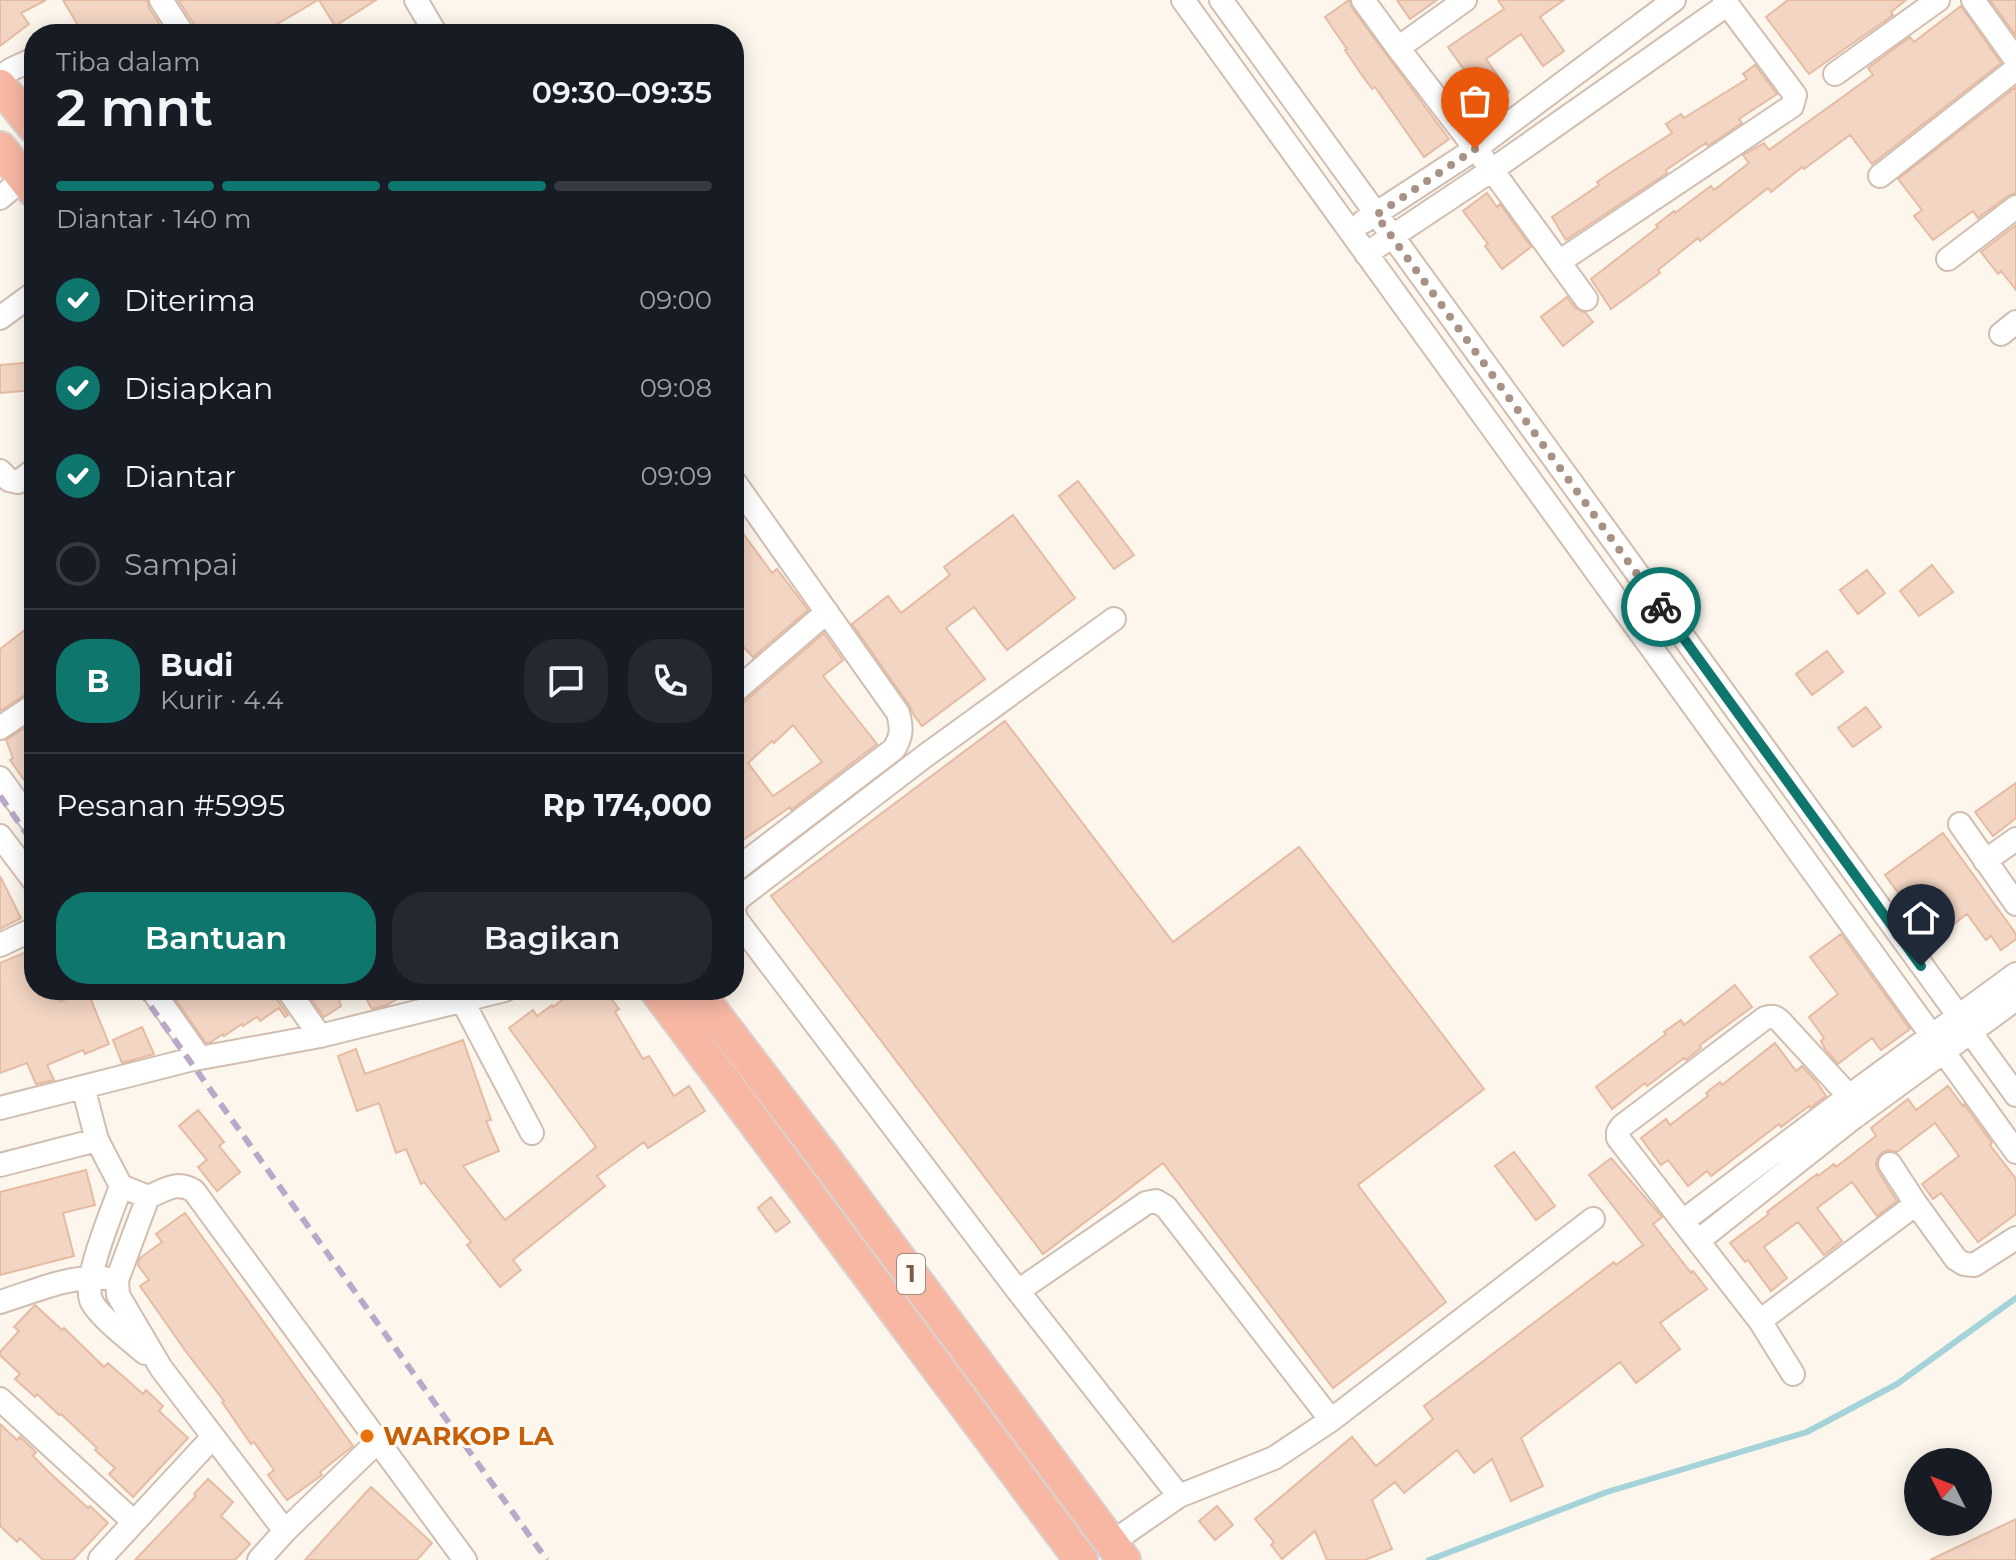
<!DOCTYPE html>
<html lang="id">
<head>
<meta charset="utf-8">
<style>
	:root { --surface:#171b24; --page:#242831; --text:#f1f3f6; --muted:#9ea1a6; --line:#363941; --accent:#0f766e }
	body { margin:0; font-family:Montserrat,sans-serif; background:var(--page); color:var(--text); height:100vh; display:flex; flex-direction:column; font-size:30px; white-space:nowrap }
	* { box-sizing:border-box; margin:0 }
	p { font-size:26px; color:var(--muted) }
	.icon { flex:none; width:44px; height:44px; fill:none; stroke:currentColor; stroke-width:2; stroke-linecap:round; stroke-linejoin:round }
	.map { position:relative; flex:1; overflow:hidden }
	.sheet { position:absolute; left:24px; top:24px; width:720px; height:976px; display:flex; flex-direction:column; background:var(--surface); border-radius:32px; box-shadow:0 4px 20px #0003 }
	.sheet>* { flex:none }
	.needle { width:52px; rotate:312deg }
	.buttons { position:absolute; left:1904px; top:1448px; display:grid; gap:16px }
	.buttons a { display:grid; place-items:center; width:88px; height:88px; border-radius:50%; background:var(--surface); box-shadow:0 4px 20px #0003; font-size:40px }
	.pin { position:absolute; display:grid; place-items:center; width:68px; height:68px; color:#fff; margin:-82px -34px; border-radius:50% 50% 50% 0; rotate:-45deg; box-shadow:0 0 8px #0007 }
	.pin .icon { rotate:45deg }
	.courier { position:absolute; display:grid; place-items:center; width:80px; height:80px; margin:-40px; border:6px solid #0f766e; border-radius:50%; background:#fff; color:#222; box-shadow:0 2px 10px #0007 }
	.overview em { font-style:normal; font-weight:600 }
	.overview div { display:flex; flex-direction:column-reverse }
	.overview { display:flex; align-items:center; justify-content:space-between; height:136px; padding:0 32px }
	h1 { font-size:52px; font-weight:600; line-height:60px }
	.bar { display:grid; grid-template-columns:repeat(4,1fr); gap:12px 8px; align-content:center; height:96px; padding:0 32px }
	.bar i { height:10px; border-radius:6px; background:var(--line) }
	.bar .active { background:var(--accent) }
	.bar p { grid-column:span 4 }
	.line { display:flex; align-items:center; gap:20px; padding:0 32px; border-top:2px solid var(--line) }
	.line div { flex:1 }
	.round { display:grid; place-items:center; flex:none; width:84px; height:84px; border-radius:32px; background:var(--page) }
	ol { padding:0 32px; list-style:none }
	li { display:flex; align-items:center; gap:24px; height:88px }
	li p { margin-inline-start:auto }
	li .icon { padding:8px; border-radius:50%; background:var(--accent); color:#fff; stroke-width:4 }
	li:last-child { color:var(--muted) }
	li i { width:44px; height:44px; border:4px solid var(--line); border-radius:50% }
	.primary-button { display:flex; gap:16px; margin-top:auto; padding:16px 32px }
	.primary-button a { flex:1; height:92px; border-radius:32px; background:var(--accent); color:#fff; font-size:32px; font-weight:600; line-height:92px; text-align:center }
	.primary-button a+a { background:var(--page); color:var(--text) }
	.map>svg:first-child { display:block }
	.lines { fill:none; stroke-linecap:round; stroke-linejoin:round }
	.stream { stroke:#a5d3da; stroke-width:6 }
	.building { fill:#f3d5c3; stroke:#e6bba3; stroke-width:2; fill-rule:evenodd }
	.minor-casing { stroke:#d1beb0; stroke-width:26 }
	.highway-casing { stroke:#dad1cd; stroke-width:36 }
	.minor { stroke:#fff; stroke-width:22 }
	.highway { stroke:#f7b7a3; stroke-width:32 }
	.rail { stroke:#b9a8c9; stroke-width:6; stroke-dasharray:12 8; stroke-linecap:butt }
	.done { stroke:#a89285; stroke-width:8; stroke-dasharray:0 14.4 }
	.route { stroke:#0f766e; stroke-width:10 }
	.food-dot { fill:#e8710a; stroke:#fffaf3; stroke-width:3 }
	.labels { text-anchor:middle; stroke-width:6; stroke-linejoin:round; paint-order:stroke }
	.shield { fill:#fffaf3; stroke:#a28b7f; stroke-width:2 }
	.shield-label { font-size:24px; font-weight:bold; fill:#7a5c4d }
	.food-label { font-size:26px; font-weight:bold; fill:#c56008; stroke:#fffaf3; text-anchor:start }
</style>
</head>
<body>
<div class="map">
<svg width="2016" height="1560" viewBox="0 0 2016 1560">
	<rect width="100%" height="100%" fill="#fdf6ec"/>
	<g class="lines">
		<path class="stream" d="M1429 1560 1607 1492 1807 1432 1897 1384 2016 1298"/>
	</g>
	<path class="building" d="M0 0H46L21 13 29 24 0 46Z
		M63 0H147L149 8 166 34H83Z
		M178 0H318L260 34H197L195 26Z
		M319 0H376L335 26Z
		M1349 0 1352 8 1449 139 1424 157 1375 87 1372 89 1359 71 1345 50 1347 49 1325 17Z
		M1397 0H1437L1410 19Z
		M1498 0H1564L1540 17 1564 51 1543 66 1521 34 1486 59 1509 92 1480 113 1462 88 1472 81 1448 47 1504 9Z
		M1788 0H1906L1891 12 1893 15 1809 74 1766 17Z
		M1990 0H2016V36Z
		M1961 6 2001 63 1872 164 1850 135 1804 169 1802 167 1771 192 1768 188 1700 241 1698 238 1658 270 1660 273 1611 309 1591 279 1658 227 1656 225 1674 211 1675 213 1711 186 1714 190 1749 163 1743 155 1764 143 1769 150 1873 75 1868 68 1910 37 1914 42Z
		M1755 65 1777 94 1739 119 1742 123 1708 146 1706 143 1666 170 1667 173 1566 240 1552 217 1599 185 1597 182 1613 171 1672 133 1666 124 1681 114 1684 118 1747 79 1743 74Z
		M2016 87V193L2008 196 1978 218 1973 211 1933 240 1914 216 1922 210 1898 179Z
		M1487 193 1497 207 1500 204 1531 247 1502 269 1485 246 1488 244 1463 211Z
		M2016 225V290L2001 271 1998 274 1981 252Z
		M1567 297 1575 308 1586 313 1593 322 1563 346 1541 317Z
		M34 362V390L0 393V365Z
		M1078 481 1134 555 1114 569 1059 496Z
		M1013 515 1075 598 1007 650 974 607 946 628 985 679 922 726 913 714 909 705 852 624 888 596 901 613 950 575 944 567Z
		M734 521 772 573 777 569 808 610 753 657 734 637Z
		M1932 565 1953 592 1919 616 1900 591Z
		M1867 570 1885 593 1858 614 1840 590Z
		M34 623V689L0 711V649Z
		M824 633 843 660 823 676 877 744 791 810 790 807 743 840 734 827V707L743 703ZM793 725 822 762 773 796 748 763 772 741 774 743Z
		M1827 651 1843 672 1812 695 1796 674Z
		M1866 707 1881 727 1853 747 1838 728Z
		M1005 721 1173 942 1299 847 1484 1089 1358 1185 1446 1302 1333 1388 1163 1163 1043 1254 771 896Z
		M34 722V794L10 760 13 758 6 740Z
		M2016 783V818L1993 836 1975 812Z
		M1943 833 2016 934V939L2001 950 1991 936 1986 940 1967 914 1935 938 1900 892 1899 894 1885 875Z
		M0 876 21 918 0 929Z
		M1841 934 1910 1029 1881 1050 1872 1038 1838 1064 1825 1049 1821 1041 1824 1038 1809 1017 1838 994 1810 957Z
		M26 952 34 972V990H55L60 1002 87 990 109 1044 85 1054 83 1050 47 1065 54 1080 36 1084 27 1063 0 1073V963Z
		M1735 985 1752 1007 1700 1045 1701 1048 1686 1060 1684 1058 1647 1086 1645 1083 1612 1109 1596 1087 1666 1034 1664 1032 1681 1020 1684 1025Z
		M182 990H274L276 998 288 1015 285 1017 279 1008 260 1021 257 1017 243 1026 242 1024 224 1036 223 1034 211 1042 206 1043 173 996Z
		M305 990H336L341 1006 324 1017Z
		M361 990H412L387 1005 372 1009Z
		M580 990H605L619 1009 615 1012 643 1059 649 1056 674 1096 689 1086 705 1111 648 1148 644 1142 597 1176 605 1186 513 1260 521 1270 500 1287 467 1245 471 1242 424 1182 421 1184 406 1149 396 1153 379 1103 357 1111 338 1056 356 1049 365 1074 463 1040 491 1120 486 1121 499 1151 463 1166 505 1220 596 1147 509 1028 533 1010 537 1016 552 1005 553 1007 567 996 569 998Z
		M142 1027 154 1054 122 1063 113 1040Z
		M1775 1043 1796 1071 1802 1066 1816 1081 1826 1096 1810 1108 1809 1106 1781 1127 1779 1124 1711 1176 1707 1171 1688 1186 1668 1160 1661 1165 1641 1138 1666 1119 1670 1125 1708 1096 1706 1093 1720 1082 1722 1085Z
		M1948 1086 1963 1106 1964 1104 1992 1143 1990 1145 2016 1179V1214L1978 1242 1941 1193 1933 1199 1922 1184 1959 1156 1935 1123 1897 1152 1888 1150 1883 1152 1878 1157 1876 1164 1878 1171 1897 1201 1877 1216 1852 1182 1817 1208 1842 1241 1824 1255 1798 1222 1764 1247 1787 1278 1771 1291 1748 1260 1745 1262 1730 1243 1769 1214 1767 1212 1817 1174 1818 1176 1834 1164 1836 1167 1876 1136 1871 1128 1908 1099 1916 1110Z
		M198 1110 224 1142 219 1146 240 1172 217 1191 198 1167 207 1160 179 1126Z
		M1514 1152 1555 1206 1536 1220 1495 1166Z
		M1611 1158 1662 1217 1653 1224 1691 1273 1693 1271 1707 1289 1660 1323 1680 1349 1636 1383 1620 1362 1521 1438 1543 1486 1511 1501 1492 1459 1474 1473 1457 1450 1404 1493 1395 1482 1372 1500 1392 1549 1365 1560H1327L1315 1531 1282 1559 1271 1545 1274 1542 1255 1519 1352 1437 1376 1466 1433 1419 1424 1406 1614 1262 1616 1265 1643 1245 1589 1175Z
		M86 1170 95 1205 63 1213 74 1256 0 1275V1192Z
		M771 1197 790 1222 776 1232 758 1208Z
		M185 1213 353 1446 320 1472 322 1475 287 1500 268 1475 274 1470 254 1442 251 1444 222 1402 224 1401 187 1353 140 1286 149 1280 138 1265 140 1258 162 1242 156 1234Z
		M35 1305 62 1330 64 1328 104 1367 108 1363 143 1394 146 1390 163 1406 159 1411 188 1438 133 1497 109 1474 115 1468 95 1450 97 1448 61 1414 59 1415 37 1394 35 1397 15 1379 20 1374 0 1355V1352L19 1331 14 1327Z
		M0 1424 17 1440 20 1437 36 1452 33 1456 53 1476 88 1508 90 1506 108 1523 73 1560H43L20 1538 17 1542 0 1526Z
		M208 1479 233 1502 221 1516 250 1544 235 1560H135L196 1496 194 1494Z
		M371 1487 432 1543 417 1560H305Z
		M1217 1506 1233 1525 1215 1540 1199 1521Z
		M2016 1519V1560H1930Z"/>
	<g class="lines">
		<defs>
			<path id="minor" d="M161 0 183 34
				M416 0 436 34
				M1183 0 2016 1152
				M1221 0 2016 1095
				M1363 0 1398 48 1492 170 1586 299
				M1973 0 2016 60
				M1398 48 1465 0
				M1835 74 1938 0
				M0 77 12 69 34 59
				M1880 176 2016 69
				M0 198 24 178
				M1363 222 1475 149 1674 0
				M1366 254 1492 170 1728 4
				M1948 259 2016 207
				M1559 262 1792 106 1795 95 1724 0
				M0 318 34 293
				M2001 334 2016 322
				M0 471 9 480 18 482 34 470
				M734 481 898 713C902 728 902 736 894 749L734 871
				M734 692 827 612
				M0 728 34 705
				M0 778 34 825
				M1960 824 2016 904
				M0 836 34 881
				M1985 861 2016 839
				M734 908 738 899 925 756 1114 619
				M734 911 736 919 1018 1291 1146 1203 1156 1201 1166 1207 1331 1420
				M0 945 34 929
				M152 990 200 1058
				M288 990 320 1036
				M463 1002 532 1133
				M83 1087 97 1140 121 1186 148 1197C165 1190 177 1180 194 1191L465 1560
				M0 1108 189 1060 320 1036 505 990
				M1890 1164 1916 1204 1956 1259 1964 1264 1974 1265 2016 1238
				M0 1165 97 1140
				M121 1186C113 1210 83 1278 91 1300 96 1314 132 1342 145 1353
				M148 1197 117 1280 118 1295 161 1368 285 1531
				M1683 1221 1849 1096 2016 974
				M1698 1241 1853 1118 2016 999
				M1018 1291 1179 1496
				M0 1302C33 1292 69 1275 104 1278
				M1760 1321 1916 1204
				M1793 1374 1760 1321 1618 1138V1132L1622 1126 1765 1018C1772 1016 1775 1016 1780 1021L1849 1096
				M0 1399 134 1522
				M1111 1543 1179 1496 1274 1458 1331 1420 1593 1219
				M100 1559 213 1437
				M259 1560 285 1531 378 1441"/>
			<path id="highway" d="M0 86 34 127
				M0 148 34 191
				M656 990 1081 1560
				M696 990 822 1155 1124 1560"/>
		</defs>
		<use href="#minor" class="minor-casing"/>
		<use href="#highway" class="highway-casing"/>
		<use href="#minor" class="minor"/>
		<use href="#highway" class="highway"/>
		<path class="rail" d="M0 796 34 844
			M139 990 547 1560"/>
	</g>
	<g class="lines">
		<path class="done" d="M1475 149 1376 215 1661 607"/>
		<path class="route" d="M1661 607 1921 966"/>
	</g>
	<circle class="food-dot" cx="367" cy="1436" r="8"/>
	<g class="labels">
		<rect class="shield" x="897" y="1254" width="28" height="40" rx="6"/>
		<g class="shield-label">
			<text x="911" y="1282">1</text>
		</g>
		<g class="food-label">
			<text x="383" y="1445">WARKOP LA</text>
		</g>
	</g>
</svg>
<div class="buttons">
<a><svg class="needle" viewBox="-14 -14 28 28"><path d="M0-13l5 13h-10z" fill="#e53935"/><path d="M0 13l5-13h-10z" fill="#9ea1a6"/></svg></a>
</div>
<div class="pin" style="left:1475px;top:149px;background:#ea580c"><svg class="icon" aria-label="bag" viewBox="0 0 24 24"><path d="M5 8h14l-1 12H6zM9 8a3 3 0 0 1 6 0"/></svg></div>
<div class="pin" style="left:1921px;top:966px;background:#1f2937"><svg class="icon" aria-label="home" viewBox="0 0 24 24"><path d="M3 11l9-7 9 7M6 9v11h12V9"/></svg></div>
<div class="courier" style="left:1661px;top:607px"><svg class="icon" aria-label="bike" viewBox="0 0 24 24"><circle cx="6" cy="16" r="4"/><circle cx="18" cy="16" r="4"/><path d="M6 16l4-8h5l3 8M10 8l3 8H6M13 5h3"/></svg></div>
<section class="sheet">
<div class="overview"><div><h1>2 mnt</h1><p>Tiba dalam</p></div><em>09:30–09:35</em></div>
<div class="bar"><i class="active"></i><i class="active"></i><i class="active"></i><i></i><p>Diantar · 140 m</p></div>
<ol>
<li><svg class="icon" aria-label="check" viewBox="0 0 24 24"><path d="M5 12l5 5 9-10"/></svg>Diterima<p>09:00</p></li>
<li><svg class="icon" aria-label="check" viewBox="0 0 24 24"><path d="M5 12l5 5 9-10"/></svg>Disiapkan<p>09:08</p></li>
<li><svg class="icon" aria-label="check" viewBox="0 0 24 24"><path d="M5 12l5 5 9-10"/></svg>Diantar<p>09:09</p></li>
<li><i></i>Sampai</li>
</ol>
<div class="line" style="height:144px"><b class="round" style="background:var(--accent);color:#fff">B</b><div><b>Budi</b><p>Kurir · 4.4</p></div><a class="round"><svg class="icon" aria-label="chat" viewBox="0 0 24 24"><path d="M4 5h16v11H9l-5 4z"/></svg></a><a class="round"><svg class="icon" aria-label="phone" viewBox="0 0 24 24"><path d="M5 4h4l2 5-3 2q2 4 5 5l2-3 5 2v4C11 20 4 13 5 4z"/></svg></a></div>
<div class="line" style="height:104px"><div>Pesanan #5995</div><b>Rp 174,000</b></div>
<div class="primary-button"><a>Bantuan</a><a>Bagikan</a></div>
</section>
</div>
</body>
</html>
